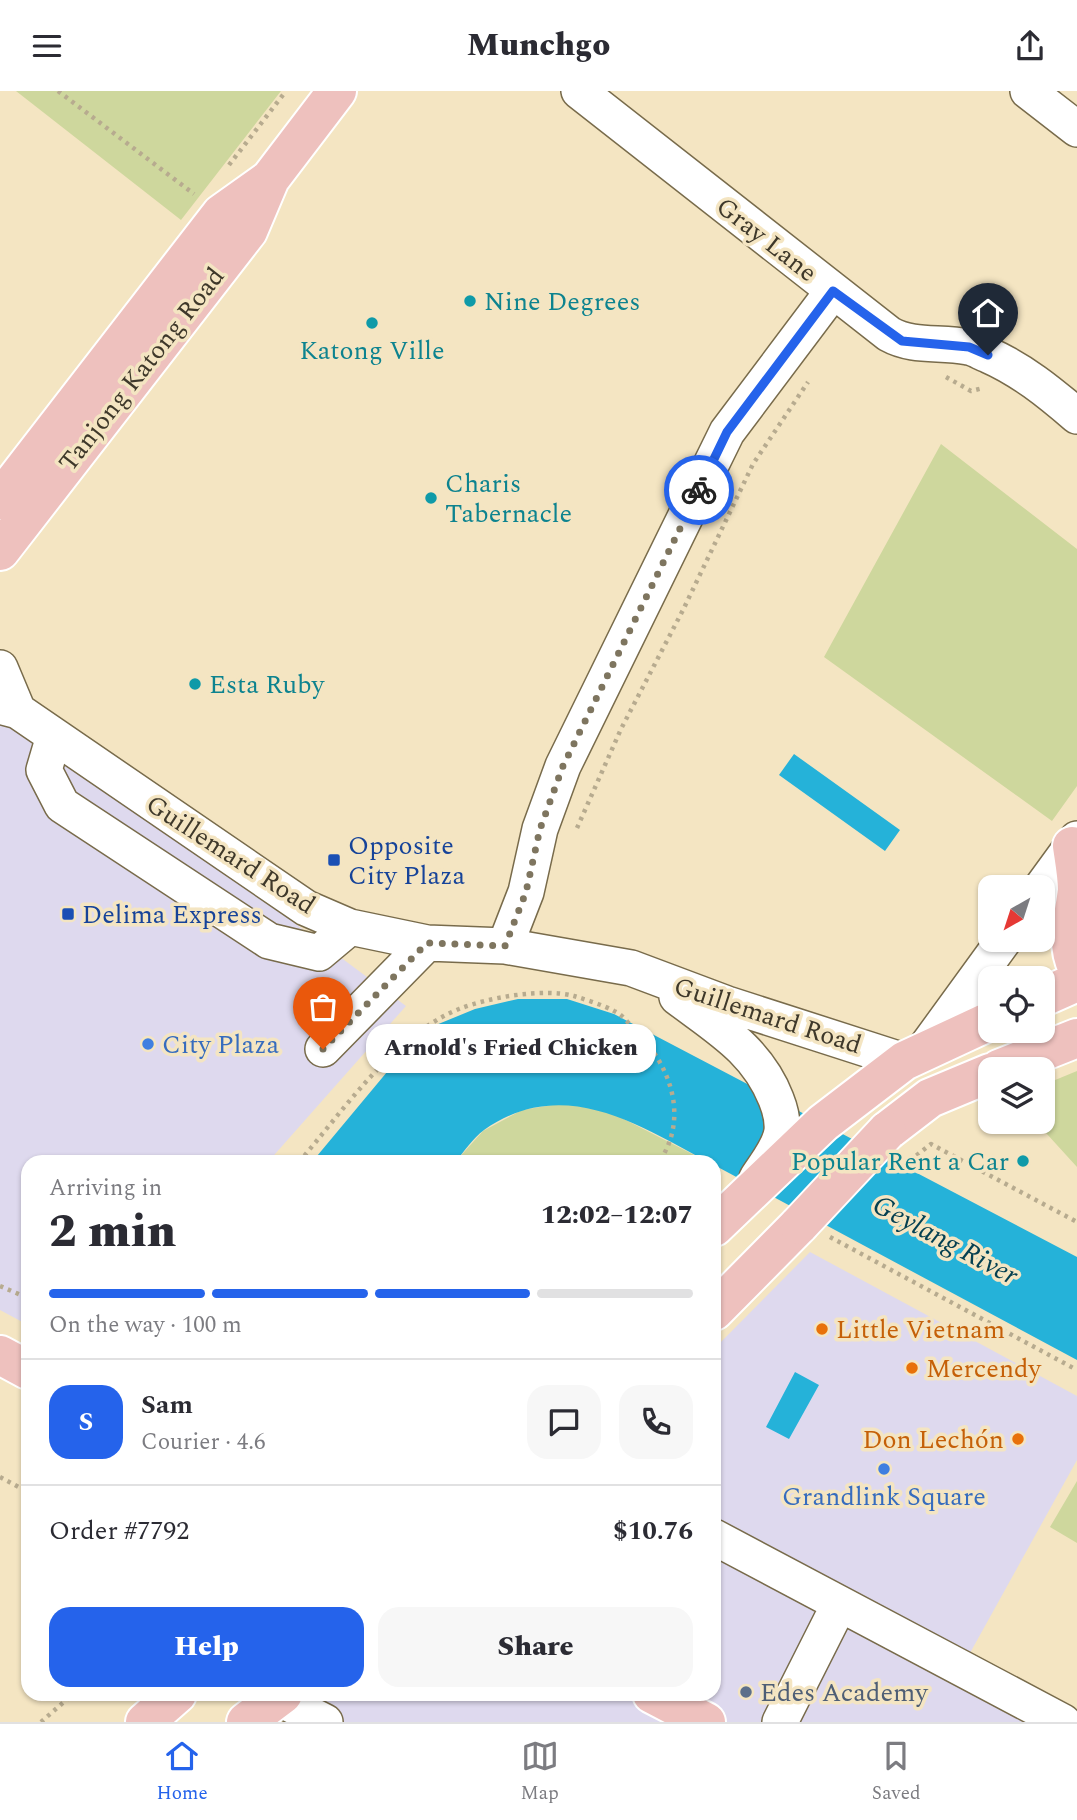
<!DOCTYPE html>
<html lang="en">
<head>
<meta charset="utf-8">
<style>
	:root { --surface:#fff; --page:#f7f7f7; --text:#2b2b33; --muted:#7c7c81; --line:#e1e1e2; --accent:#2563eb }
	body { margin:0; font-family:Spectral,serif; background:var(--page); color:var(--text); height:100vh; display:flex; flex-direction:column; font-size:26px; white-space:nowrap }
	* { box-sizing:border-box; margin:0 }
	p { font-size:23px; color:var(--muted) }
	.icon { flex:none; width:38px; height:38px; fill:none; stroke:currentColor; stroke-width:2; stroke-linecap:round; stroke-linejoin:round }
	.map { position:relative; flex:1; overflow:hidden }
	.side { position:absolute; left:21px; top:1064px; width:700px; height:546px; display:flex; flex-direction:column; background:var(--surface); border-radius:21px; box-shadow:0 2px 5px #0004 }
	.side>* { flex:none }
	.needle { width:46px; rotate:219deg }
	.controls { position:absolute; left:978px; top:784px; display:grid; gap:14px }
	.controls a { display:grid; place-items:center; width:77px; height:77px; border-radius:14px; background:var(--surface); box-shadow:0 2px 5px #0004; font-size:35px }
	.pin { position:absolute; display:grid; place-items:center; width:60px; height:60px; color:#fff; margin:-72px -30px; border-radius:50% 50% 50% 0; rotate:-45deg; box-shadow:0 0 7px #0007 }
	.pin .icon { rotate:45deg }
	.courier { position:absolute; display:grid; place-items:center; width:70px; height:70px; margin:-35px; border:5px solid #2563eb; border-radius:50%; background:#fff; color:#222; box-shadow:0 2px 9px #0007 }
	.bubble { position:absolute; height:49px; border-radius:21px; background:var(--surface); box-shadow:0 2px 5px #0004; font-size:23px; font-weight:800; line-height:49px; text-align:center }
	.head em { font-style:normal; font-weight:800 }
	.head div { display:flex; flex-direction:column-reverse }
	.head { display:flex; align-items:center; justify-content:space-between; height:119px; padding:0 28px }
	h1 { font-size:46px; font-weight:800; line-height:52px }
	.bar { display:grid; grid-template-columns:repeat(4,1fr); gap:10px 7px; align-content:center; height:84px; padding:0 28px }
	.bar i { height:9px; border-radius:5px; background:var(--line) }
	.bar .selected { background:var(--accent) }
	.bar p { grid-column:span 4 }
	.line { display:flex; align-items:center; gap:18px; padding:0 28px; border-top:2px solid var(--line) }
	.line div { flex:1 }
	.round { display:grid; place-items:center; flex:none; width:74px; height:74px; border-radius:21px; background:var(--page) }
	.cta { display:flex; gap:14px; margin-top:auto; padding:14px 28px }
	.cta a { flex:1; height:80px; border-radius:21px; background:var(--accent); color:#fff; font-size:28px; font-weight:800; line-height:80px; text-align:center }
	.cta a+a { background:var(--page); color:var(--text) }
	header { display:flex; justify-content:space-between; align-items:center; height:91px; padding:0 28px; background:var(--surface); font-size:32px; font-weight:800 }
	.tab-bar { display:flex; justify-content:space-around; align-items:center; height:98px; border-top:2px solid var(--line); background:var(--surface); font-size:19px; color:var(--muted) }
	.tab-bar a { display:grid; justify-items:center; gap:4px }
	.tab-bar .selected { color:var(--accent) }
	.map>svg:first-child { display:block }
	.commercial { fill:#ded9ee }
	.green { fill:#ced79d }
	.water { fill:#25b2d9 }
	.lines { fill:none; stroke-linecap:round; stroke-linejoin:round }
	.minor-casing { stroke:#786b4b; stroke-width:38 }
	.major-casing { stroke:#fff; stroke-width:42 }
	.path { stroke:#b7ab8f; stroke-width:4.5; stroke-dasharray:3.5 5; stroke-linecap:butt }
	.minor { stroke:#fff; stroke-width:35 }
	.major { stroke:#eec1be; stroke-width:38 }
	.major-bridge-casing { stroke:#fff; stroke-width:42; stroke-linecap:butt }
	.major-bridge { stroke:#eec1be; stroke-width:38 }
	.done { stroke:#7e755f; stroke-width:7; stroke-dasharray:0 12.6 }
	.route { stroke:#2563eb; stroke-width:9 }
	.culture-dot { fill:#0f9aa8; stroke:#f4e5c2; stroke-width:2.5 }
	.transit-dot { fill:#1a4fb4; stroke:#f4e5c2; stroke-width:2.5 }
	.shop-dot { fill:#3f7fe0; stroke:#f4e5c2; stroke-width:2.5 }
	.food-dot { fill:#e8710a; stroke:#f4e5c2; stroke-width:2.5 }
	.service-dot { fill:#5c6f8a; stroke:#f4e5c2; stroke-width:2.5 }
	.labels { text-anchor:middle; stroke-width:7; stroke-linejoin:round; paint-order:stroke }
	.street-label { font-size:26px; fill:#3e382a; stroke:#f4e5c2 }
	.culture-label { font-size:26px; fill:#0d838f; stroke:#f4e5c2; text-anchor:start }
	.transit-label { font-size:26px; fill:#164399; stroke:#f4e5c2; text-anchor:start }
	.shop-label { font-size:26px; fill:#366cbe; stroke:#f4e5c2; text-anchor:start }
	.food-label { font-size:26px; fill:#c56008; stroke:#f4e5c2; text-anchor:start }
	.service-label { font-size:26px; fill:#4e5e75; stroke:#f4e5c2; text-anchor:start }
	.water-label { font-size:28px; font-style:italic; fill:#054051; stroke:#f4e5c2 }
</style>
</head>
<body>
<header><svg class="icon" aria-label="menu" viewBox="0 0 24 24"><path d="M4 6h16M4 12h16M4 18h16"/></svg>Munchgo<svg class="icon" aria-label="share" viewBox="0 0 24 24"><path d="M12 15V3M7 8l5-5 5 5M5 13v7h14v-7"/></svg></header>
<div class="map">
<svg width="1077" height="1631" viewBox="0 0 1077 1631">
	<rect width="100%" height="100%" fill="#f4e5c2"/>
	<path class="commercial" d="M0 613 406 915 268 1071H28V1234L0 1219Z
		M810 1161 1077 1305V1369L965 1571 1074 1631H299L290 1626 315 1603H714V1258Z"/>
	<path class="green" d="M16 0H281L181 129Z
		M941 353 1077 458V695L1052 730 824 566Z
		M1077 980V1076L1036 1031H1043V994Z
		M564 1012 612 1022 708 1071H455L483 1040 522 1019Z
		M1077 1390V1452L1050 1436Z"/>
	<path class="water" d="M794 663 900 739 885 760 779 684Z
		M518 908H567L614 923 1077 1166V1269L714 1074V1071H708C636 1032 562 984 484 1039 473 1047 464 1061 455 1071H312L397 969 436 934 475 918Z
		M795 1281 819 1294 789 1348 766 1336Z"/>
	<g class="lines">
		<defs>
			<path id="minor" d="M579 0 889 243C914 257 941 250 968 256 975 257 982 262 988 264 1022 279 1049 301 1077 325
				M1028 0 1077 38
				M0 577 18 620
				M0 615 18 620 306 817 350 836 427 852 505 855 631 877 727 913 904 970
				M54 645 44 679 62 714 269 850 319 862 350 836
				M1042 796 1077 748
				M505 855 526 801 540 738 563 675 727 341 833 200
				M677 906C718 937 757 959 776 1008 780 1018 783 1029 782 1040 780 1056 766 1073 757 1087
				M323 958 427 852
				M924 959 1004 849
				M714 1446 1063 1631
				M278 1607 325 1631
				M780 1631 839 1514"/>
			<path id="major" d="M0 409 221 123 270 88
				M0 460 248 140 270 88 337 0
				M1072 755C1074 769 1077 785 1077 799 1074 826 1065 851 1077 876
				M1043 906 1077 891
				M999 978 1077 947
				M887 1040 930 1007 990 982
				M714 1136 823 1032 904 970 990 930
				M714 1220 799 1134
				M0 1264 28 1279
				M652 1603 706 1631
				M145 1631 177 1603
				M246 1631 283 1603"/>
		</defs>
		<use href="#minor" class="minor-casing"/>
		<use href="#major" class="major-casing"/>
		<path class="path" d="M58 0 194 103
			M229 74 286 0
			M946 286 971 300 983 297
			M577 737 621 638 683 519 753 373 808 291
			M305 1065 317 1071
			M299 1071C344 1019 394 944 459 918 489 906 544 897 574 905 587 909 603 914 614 920 622 923 628 932 634 938 670 973 690 1026 659 1071
			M903 1075 931 1053 1077 1131
			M830 1146 1077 1279
			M0 1195 28 1207
			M0 1386 28 1401
			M41 1631 73 1603"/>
		<use href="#minor" class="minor"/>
		<use href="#major" class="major"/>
		<defs>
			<path id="major-bridge" d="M799 1134 887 1040"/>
		</defs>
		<use href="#major-bridge" class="major-bridge-casing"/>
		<use href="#major-bridge" class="major-bridge"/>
	</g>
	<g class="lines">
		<path class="done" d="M323 958 427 852 505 855 526 801 540 738 563 675 699 399"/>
		<path class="route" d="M699 399 727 341 833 200 902 250 969 256 988 264"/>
	</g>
	<g class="culture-dot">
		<circle cx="470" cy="210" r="7"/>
		<circle cx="372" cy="232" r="7"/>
		<circle cx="431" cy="407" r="7"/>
		<circle cx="195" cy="593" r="7"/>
		<circle cx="1023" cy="1070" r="7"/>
	</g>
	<g class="transit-dot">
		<rect x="327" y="762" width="14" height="14" rx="3.5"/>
		<rect x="61" y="816" width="14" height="14" rx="3.5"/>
	</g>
	<g class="shop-dot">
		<circle cx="148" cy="953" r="7"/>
		<circle cx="884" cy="1378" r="7"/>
	</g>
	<g class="food-dot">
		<circle cx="822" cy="1238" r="7"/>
		<circle cx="912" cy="1277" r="7"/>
		<circle cx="1018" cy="1348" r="7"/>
	</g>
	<circle class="service-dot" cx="746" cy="1601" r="7"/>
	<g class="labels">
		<g class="street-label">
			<text transform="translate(767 148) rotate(38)" y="9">Gray Lane</text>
			<text transform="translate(141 278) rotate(-52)" y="9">Tanjong Katong Road</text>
			<text transform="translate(231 763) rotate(33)" y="9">Guillemard Road</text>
			<text transform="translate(768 924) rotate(18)" y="9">Guillemard Road</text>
		</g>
		<g class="culture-label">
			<text x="484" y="219">Nine Degrees</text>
			<text x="372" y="268" text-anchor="middle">Katong Ville</text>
			<text x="445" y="401">Charis<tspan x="445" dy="30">Tabernacle</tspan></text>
			<text x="209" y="602">Esta Ruby</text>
			<text x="1009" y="1079" text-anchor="end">Popular Rent a Car</text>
		</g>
		<g class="transit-label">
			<text x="348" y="763">Opposite<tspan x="348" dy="30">City Plaza</tspan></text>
			<text x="82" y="832">Delima Express</text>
		</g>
		<g class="shop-label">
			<text x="162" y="962">City Plaza</text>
			<text x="884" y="1414" text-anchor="middle">Grandlink Square</text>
		</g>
		<g class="food-label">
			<text x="836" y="1247">Little Vietnam</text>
			<text x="926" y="1286">Mercendy</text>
			<text x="1004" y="1357" text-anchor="end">Don Lechón</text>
		</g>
		<g class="service-label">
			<text x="760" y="1610">Edes Academy</text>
		</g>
		<g class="water-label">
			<text transform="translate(946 1148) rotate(28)" y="10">Geylang River</text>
		</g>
	</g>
</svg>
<div class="controls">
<a><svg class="needle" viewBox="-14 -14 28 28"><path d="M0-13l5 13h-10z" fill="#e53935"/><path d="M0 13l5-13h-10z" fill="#7c7c81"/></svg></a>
<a><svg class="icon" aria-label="locate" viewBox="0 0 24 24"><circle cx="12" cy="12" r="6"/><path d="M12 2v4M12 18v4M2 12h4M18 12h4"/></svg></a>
<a><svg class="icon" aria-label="layers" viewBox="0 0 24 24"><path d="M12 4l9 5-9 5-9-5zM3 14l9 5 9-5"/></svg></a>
</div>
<div class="pin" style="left:323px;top:958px;background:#ea580c"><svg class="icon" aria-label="bag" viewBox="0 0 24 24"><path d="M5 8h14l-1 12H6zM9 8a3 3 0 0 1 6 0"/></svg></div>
<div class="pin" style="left:988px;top:264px;background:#1f2937"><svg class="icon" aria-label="home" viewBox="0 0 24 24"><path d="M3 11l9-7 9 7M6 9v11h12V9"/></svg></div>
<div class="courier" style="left:699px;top:399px"><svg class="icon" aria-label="bike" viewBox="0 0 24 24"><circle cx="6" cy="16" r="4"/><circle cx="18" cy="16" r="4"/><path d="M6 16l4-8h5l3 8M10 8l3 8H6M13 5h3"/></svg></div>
<div class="bubble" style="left:366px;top:933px;width:290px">Arnold's Fried Chicken</div>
<section class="side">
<div class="head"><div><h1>2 min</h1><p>Arriving in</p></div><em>12:02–12:07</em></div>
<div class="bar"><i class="selected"></i><i class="selected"></i><i class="selected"></i><i></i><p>On the way · 100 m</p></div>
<div class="line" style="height:126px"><b class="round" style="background:var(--accent);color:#fff">S</b><div><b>Sam</b><p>Courier · 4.6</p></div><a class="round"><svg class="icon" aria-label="chat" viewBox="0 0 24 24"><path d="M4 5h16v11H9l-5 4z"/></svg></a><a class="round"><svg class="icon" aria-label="phone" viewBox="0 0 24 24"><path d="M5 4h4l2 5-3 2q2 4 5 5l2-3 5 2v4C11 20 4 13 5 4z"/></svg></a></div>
<div class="line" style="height:91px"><div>Order #7792</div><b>$10.76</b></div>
<div class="cta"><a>Help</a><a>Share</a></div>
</section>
</div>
<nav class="tab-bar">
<a class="selected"><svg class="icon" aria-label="home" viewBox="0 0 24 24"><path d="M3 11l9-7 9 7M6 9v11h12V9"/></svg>Home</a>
<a><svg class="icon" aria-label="map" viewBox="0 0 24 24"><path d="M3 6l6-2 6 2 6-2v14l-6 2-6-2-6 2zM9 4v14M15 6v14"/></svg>Map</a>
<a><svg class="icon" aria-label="saved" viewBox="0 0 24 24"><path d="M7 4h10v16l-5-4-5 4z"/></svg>Saved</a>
</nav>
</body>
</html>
